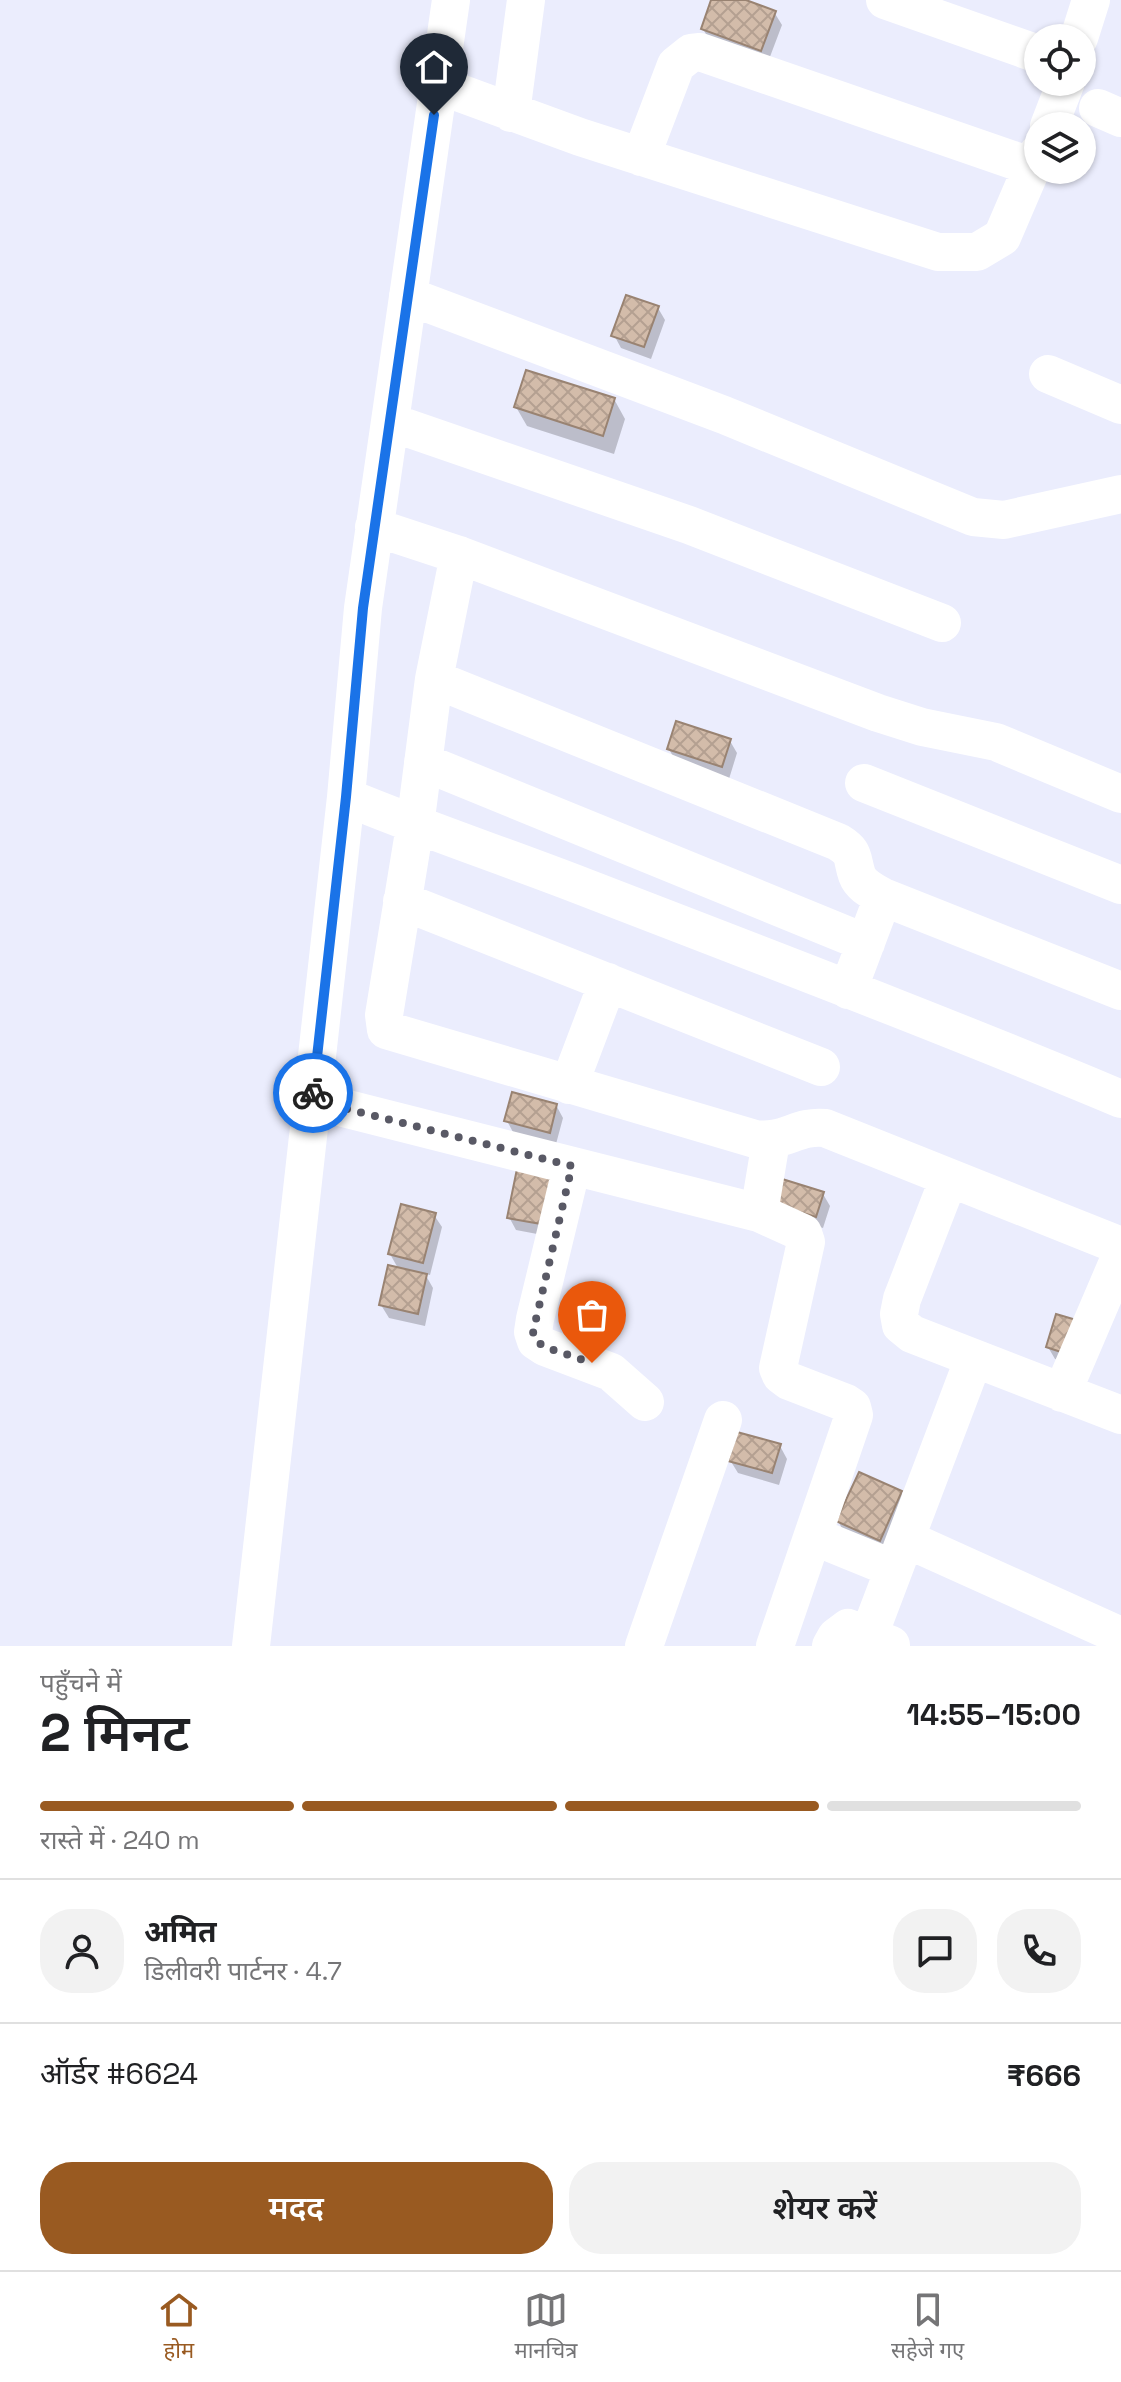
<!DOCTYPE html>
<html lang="hi">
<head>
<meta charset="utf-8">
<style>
	:root { --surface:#fff; --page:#f2f2f2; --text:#202124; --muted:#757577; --line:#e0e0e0; --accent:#995a21 }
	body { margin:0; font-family:"Space Grotesk","Noto Sans Devanagari",sans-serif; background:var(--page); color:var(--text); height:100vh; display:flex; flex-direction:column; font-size:30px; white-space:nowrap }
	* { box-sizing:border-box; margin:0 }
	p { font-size:26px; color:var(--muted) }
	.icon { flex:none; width:44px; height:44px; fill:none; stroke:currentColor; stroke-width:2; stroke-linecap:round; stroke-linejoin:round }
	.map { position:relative; height:1646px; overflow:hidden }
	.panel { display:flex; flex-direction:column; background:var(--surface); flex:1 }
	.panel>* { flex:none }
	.controls { position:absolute; left:1024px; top:24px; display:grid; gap:16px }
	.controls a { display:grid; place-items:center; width:72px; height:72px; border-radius:50%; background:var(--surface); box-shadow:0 2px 6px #0004; font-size:40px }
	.pin { position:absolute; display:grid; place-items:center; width:68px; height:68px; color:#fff; margin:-82px -34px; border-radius:50% 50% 50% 0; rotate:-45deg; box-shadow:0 0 8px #0007 }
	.pin .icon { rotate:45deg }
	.courier { position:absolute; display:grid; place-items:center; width:80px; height:80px; margin:-40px; border:6px solid #1a73e8; border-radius:50%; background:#fff; color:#222; box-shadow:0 2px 10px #0007 }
	.summary em { font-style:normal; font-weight:600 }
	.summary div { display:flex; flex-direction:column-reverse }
	.summary { display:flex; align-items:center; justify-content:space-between; height:136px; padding:0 40px }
	h1 { font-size:52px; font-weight:600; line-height:60px }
	.bar { display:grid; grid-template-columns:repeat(4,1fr); gap:12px 8px; align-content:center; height:96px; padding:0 40px }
	.bar i { height:10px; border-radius:6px; background:var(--line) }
	.bar .selected { background:var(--accent) }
	.bar p { grid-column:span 4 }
	.line { display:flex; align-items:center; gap:20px; padding:0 40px; border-top:2px solid var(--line) }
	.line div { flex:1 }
	.round { display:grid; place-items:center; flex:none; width:84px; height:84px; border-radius:32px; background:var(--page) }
	.primary-button { display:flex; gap:16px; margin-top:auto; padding:16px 40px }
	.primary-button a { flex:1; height:92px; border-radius:32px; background:var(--accent); color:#fff; font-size:32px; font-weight:600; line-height:92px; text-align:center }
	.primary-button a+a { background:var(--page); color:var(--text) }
	.dock { display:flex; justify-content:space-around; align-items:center; height:112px; border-top:2px solid var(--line); background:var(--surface); font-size:22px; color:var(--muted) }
	.dock a { display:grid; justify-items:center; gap:4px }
	.dock .selected { color:var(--accent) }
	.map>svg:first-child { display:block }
	.shadow { fill:#0003 }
	.building { fill:url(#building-cross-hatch); stroke:#998372; stroke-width:2 }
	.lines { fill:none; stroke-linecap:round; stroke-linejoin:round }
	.minor { stroke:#fff; stroke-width:38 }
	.done { stroke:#595965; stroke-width:8; stroke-dasharray:0 14.4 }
	.route { stroke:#1a73e8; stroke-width:10 }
</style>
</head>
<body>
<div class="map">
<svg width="1121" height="1646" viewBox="0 0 1121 1646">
	<defs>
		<pattern id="building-cross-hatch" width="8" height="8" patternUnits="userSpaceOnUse" patternTransform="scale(2)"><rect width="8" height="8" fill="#d3bcaa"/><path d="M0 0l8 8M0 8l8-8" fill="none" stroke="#b4a091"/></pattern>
	</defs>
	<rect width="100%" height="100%" fill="#ebedfd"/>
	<path class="shadow" d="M713 0H740L774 12 782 25 768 62 710 41 703 29Z
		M658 308 665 320 651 359 621 348 614 335Z
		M614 399 625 419 614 454 527 426 516 407Z
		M730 741 737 753 729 779 676 762 669 749Z
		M556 1105 563 1118 556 1144 514 1134 507 1121Z
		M556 1173 553 1237 516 1230 509 1217Z
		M823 1194 830 1206 823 1228 781 1215Z
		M434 1215 442 1227 430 1275 425 1274 433 1288 425 1326 389 1318 381 1305 399 1270 390 1254Z
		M1058 1316 1080 1367 1055 1359 1048 1347Z
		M780 1446 787 1459 779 1485 738 1473 730 1460Z
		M901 1493 908 1505 887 1552 845 1534 838 1521Z"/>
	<path class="building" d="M711 0H746L776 11 761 51 701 29Z
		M626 295 659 306 644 347 611 336Z
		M526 370 615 398 603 436 514 407Z
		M676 721 731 739 722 767 667 749Z
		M512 1092 557 1104 550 1133 504 1121Z
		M518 1164 558 1171 547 1225 507 1218Z
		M779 1178 824 1192 816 1217 771 1203Z
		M401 1204 436 1213 423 1263 388 1254Z
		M388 1265 427 1274 418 1314 379 1305Z
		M1056 1314 1083 1322 1073 1356 1046 1347Z
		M737 1432 781 1444 772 1473 728 1461Z
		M859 1472 902 1491 880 1541 836 1521Z"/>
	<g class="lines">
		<path class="minor" d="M885 0 1038 54
			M1079 38 1091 0
			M438 85 580 137 938 252H977L1002 237 1038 153
			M1098 108 1121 118
			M511 113 526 0
			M1049 126 1066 82
			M641 157 676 65 691 53 700 52 1033 167
			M408 296 724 415 973 517 1004 520 1121 494
			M1048 374 1121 405
			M390 422 689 525 942 623
			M374 527 459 555 878 713 922 727 996 742 1121 794
			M459 555 434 679 415 826 384 1015 386 1030 755 1139C785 1143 797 1125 825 1128L1121 1246
			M434 679 838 842C856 853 851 857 857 875 861 886 873 891 883 897L848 990
			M423 762 866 943
			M864 783 1121 885
			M346 797C423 829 501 855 579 885 760 955 942 1024 1121 1099
			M883 897 1121 991
			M402 901 821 1067
			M569 1085 608 982
			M312 1100 759 1213
			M771 1141 759 1213 803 1233 806 1242 778 1368 781 1375 789 1381 846 1403 852 1407 854 1415 775 1646
			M572 1166 535 1319 533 1332 536 1341 545 1347 611 1372 645 1402
			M949 1178 902 1299 899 1314 901 1325 912 1334 1121 1415
			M1062 1393 1121 1255
			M813 1536 894 1569
			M906 1539 1121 1636
			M869 1635 974 1358
			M251 1646 346 797 363 608 451 0
			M644 1646 723 1420
			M831 1646 836 1637 848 1628 891 1645"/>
	</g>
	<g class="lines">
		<path class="done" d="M313 1093 312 1100 572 1166 533 1332 536 1341 545 1347 592 1363"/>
		<path class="route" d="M313 1093 346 797 363 608 434 115"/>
	</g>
</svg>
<div class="controls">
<a><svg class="icon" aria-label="locate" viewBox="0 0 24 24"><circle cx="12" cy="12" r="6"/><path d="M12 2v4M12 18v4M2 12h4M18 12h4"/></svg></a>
<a><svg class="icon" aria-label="layers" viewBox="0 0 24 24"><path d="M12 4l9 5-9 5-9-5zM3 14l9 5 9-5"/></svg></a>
</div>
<div class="pin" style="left:592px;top:1363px;background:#ea580c"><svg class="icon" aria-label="bag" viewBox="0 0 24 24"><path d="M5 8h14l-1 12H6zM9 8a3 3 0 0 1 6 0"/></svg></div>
<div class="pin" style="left:434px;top:115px;background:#1f2937"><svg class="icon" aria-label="home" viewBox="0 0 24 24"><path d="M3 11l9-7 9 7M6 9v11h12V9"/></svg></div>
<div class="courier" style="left:313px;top:1093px"><svg class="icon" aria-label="bike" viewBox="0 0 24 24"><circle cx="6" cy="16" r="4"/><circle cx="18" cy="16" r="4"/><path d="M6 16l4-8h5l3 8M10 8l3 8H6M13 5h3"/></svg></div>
</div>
<section class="panel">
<div class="summary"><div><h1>2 मिनट</h1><p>पहुँचने में</p></div><em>14:55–15:00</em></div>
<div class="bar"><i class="selected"></i><i class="selected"></i><i class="selected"></i><i></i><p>रास्ते में · 240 m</p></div>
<div class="line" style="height:144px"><a class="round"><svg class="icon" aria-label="person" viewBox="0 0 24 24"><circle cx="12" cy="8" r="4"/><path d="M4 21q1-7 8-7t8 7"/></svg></a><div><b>अमित</b><p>डिलीवरी पार्टनर · 4.7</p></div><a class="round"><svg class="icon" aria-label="chat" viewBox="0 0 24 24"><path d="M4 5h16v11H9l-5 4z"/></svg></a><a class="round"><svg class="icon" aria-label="phone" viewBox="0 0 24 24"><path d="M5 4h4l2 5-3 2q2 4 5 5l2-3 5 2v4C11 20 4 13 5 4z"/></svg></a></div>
<div class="line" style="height:104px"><div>ऑर्डर #6624</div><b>₹666</b></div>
<div class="primary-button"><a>मदद</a><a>शेयर करें</a></div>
</section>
<nav class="dock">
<a class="selected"><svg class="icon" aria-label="home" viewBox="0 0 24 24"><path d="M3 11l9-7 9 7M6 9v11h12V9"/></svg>होम</a>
<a><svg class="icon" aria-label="map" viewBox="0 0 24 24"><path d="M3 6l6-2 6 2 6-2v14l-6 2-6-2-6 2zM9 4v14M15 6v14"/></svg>मानचित्र</a>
<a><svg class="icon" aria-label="saved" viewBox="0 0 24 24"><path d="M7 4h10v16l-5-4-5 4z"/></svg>सहेजे गए</a>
</nav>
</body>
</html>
